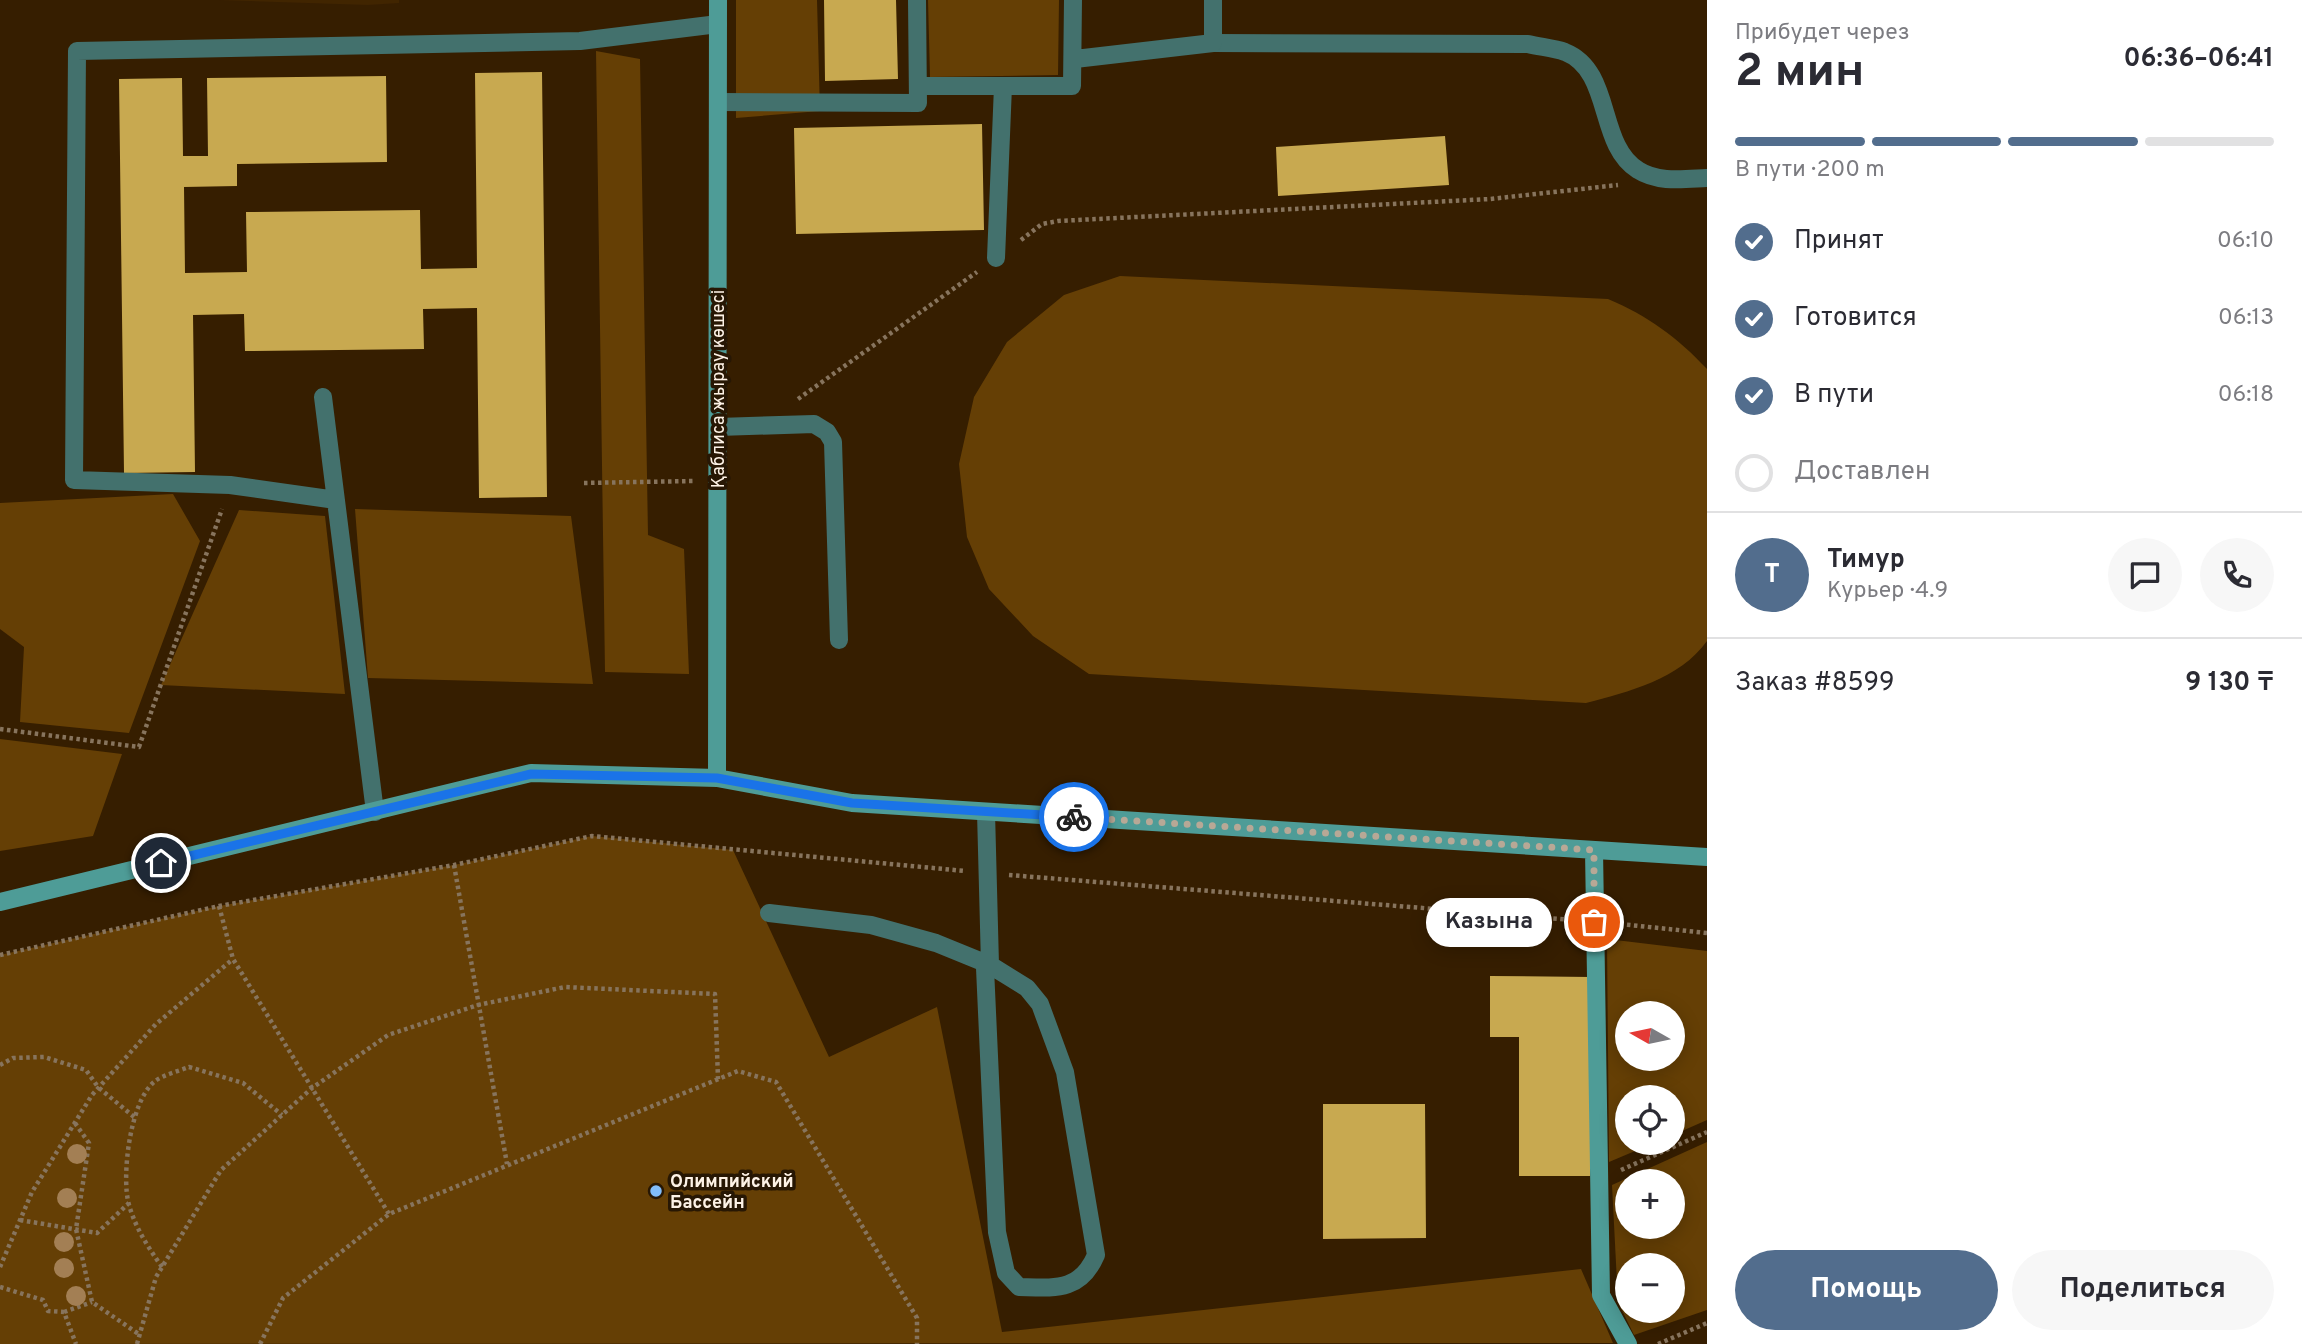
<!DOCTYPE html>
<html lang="ru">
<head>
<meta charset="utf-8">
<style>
	:root { --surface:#fff; --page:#f7f7f7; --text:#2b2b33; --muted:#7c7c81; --line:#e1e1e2; --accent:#526d8d }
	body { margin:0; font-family:Overpass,sans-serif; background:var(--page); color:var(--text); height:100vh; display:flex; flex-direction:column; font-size:26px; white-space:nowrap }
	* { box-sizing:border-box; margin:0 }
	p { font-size:23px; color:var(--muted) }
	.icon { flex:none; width:38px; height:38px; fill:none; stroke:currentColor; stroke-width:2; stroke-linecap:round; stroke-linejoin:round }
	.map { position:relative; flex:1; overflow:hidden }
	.panel { display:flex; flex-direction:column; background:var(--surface); width:595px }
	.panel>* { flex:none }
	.needle { width:46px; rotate:279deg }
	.buttons { position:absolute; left:1615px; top:1001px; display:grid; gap:14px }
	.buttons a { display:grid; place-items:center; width:70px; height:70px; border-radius:50%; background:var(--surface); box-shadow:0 4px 18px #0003; font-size:35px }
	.pin { position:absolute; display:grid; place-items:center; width:60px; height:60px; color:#fff; margin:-30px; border:4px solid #fff; border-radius:50%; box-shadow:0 2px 7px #0007 }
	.courier { position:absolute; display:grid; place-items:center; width:70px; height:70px; margin:-35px; border:5px solid #1a73e8; border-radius:50%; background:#fff; color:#222; box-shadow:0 2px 9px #0007 }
	.bubble { position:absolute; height:49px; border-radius:24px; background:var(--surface); box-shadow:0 4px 18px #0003; font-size:23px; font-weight:700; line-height:49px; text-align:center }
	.summary em { font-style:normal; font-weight:700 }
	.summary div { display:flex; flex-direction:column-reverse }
	.summary { display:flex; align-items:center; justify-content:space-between; height:119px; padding:0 28px }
	h1 { font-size:46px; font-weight:700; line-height:52px }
	.bar { display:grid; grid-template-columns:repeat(4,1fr); gap:10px 7px; align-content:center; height:84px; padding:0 28px }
	.bar i { height:9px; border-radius:5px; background:var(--line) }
	.bar .current { background:var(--accent) }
	.bar p { grid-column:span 4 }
	.line { display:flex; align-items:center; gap:18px; padding:0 28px; border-top:2px solid var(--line) }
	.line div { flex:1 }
	.round { display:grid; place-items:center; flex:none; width:74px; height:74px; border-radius:37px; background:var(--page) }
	ol { padding:0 28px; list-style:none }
	li { display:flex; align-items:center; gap:21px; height:77px }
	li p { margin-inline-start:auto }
	li .icon { padding:7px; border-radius:50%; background:var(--accent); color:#fff; stroke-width:4 }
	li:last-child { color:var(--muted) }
	li i { width:38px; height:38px; border:4px solid var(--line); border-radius:50% }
	.action { display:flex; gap:14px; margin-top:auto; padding:14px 28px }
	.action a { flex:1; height:80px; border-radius:42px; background:var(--accent); color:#fff; font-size:28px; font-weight:700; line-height:80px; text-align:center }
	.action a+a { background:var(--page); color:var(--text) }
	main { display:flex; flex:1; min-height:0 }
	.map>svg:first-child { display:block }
	.built { fill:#412500 }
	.green { fill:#653f05; fill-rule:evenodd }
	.building { fill:#c8a950 }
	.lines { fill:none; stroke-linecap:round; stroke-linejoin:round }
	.path { stroke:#87745d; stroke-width:4.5; stroke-dasharray:3.5 3.5; stroke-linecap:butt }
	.lane { stroke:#43716d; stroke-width:18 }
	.street { stroke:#43716d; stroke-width:18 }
	.secondary { stroke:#4e9c97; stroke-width:18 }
	.tree { fill:#a37f54 }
	.done { stroke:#b7a896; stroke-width:7; stroke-dasharray:0 12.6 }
	.route { stroke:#1a73e8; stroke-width:9 }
	.poi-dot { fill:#81bdfa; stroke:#271704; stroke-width:2.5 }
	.labels { text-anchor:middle; stroke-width:7; stroke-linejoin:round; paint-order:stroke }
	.street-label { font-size:18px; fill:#fdf2e6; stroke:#271704 }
	.poi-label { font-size:18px; font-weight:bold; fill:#fdf2e6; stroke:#271704; text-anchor:start }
</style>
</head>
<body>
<main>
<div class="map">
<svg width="1707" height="1344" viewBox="0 0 1707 1344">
	<rect width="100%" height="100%" fill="#361e00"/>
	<path class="built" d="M219 0H399V3L368 5Z"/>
	<path class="green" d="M736 0H817L820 111 736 118Z
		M928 0H1059L1058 75 930 77Z
		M596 51 640 59 648 535 684 549 689 674 605 672Z
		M1120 276 1608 299C1648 316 1677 337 1707 369V641C1680 679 1628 692 1586 703L1089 674 1033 636 989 589 967 537 959 464 974 397 1007 342 1064 295Z
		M173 494 200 541 129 733 20 722 24 647 0 629V503Z
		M355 509 571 516 593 684 368 678Z
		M239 510 325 516 345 694 161 685Z
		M0 739 122 754 93 836 0 851Z
		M592 836 733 850 829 1057 937 1007 1002 1332 1581 1269 1613 1343 0 1344V955L219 906 454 865Z
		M1607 939 1707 951V1120L1673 1135V1097H1628V1143H1654L1609 1162ZM1628 1013H1673V1059H1628Z
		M1707 1142V1310L1634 1335 1618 1302 1612 1185ZM1628 1181H1673V1227H1628ZM1628 1265H1673V1311H1628Z"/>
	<path class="building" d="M824 0H896L898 79 825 81Z
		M542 72 547 497 479 498 477 308 423 309 424 349 245 351 244 314 193 315 195 472 124 473 119 79 182 78 183 156H208L207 78 386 76 387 162 237 164V186L184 187 185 273 247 272 246 212 420 210 421 269 477 268 475 73Z
		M982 124 984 230 796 234 794 128Z
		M1445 136 1449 185 1278 196 1276 147Z
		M1490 976 1591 977 1590 1176H1519V1037H1490Z
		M1323 1104H1425L1426 1238 1323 1239Z"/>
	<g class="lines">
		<path class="path" d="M1021 240 1042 224 1058 221 1490 199 1618 185
			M798 399 977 272
			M584 483 695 481
			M0 729 139 747 222 509
			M454 865 507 1164
			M1009 875 1573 920
			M219 906 233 959 389 1214
			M1620 924 1707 933
			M0 955 219 906 454 865 592 836 965 871
			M0 1065 13 1058 44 1057 86 1070 98 1087 134 1117
			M75 1123 89 1143 76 1229 92 1302 140 1335
			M1621 1170 1707 1132
			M20 1220 97 1233 129 1203
			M0 1267 32 1192 92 1095 156 1024 233 959
			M162 1267C148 1247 136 1229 129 1205 121 1177 130 1102 154 1082 162 1075 179 1071 189 1067L243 1083 282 1115
			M0 1287 43 1300 48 1311 64 1312 76 1344
			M64 1312 92 1302
			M137 1344 156 1277 221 1170 312 1088 388 1035 478 1005 565 987 715 994 718 1079
			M260 1344 283 1298 389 1214 738 1071 776 1082 917 1318V1344
			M1658 1344 1707 1323"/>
		<path class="lane" d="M1213 43 1528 44C1540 47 1554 48 1565 52 1613 71 1597 145 1638 170 1658 183 1684 179 1707 178
			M323 397 375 812
			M718 427 814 424 827 432 833 442 839 640
			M336 500 230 485 74 480 77 51 580 41 718 24
			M769 913 871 925 936 943 990 965 986 812
			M990 965 1027 988 1040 1004 1065 1072 1096 1255C1080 1292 1055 1288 1019 1287L1006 1273 997 1232 985 968Z"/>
		<path class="street" d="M1075 59 1213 43V0
			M918 86H1072L1073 0
			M718 102 918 103 917 0
			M996 258 1003 86"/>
		<path class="secondary" d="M717 778 718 0
			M1594 850 1601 1295 1628 1344
			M0 902 531 773 717 778 852 803 1707 857"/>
	</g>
	<g class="tree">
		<circle cx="77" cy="1154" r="10"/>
		<circle cx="67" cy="1198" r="10"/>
		<circle cx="64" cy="1242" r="10"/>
		<circle cx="64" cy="1268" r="10"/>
		<circle cx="76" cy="1296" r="10"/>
	</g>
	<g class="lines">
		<path class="done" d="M1074 817 1594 850V922"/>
		<path class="route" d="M161 863 531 774 717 778 852 803 1074 817"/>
	</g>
	<circle class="poi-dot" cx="656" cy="1191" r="7"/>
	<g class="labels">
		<g class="street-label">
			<text transform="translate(718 389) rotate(-90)" y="6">Қаблиса жырау көшесі</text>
		</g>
		<g class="poi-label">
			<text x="670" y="1187">Олимпийский<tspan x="670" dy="21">Бассейн</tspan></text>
		</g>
	</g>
</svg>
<div class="buttons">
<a><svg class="needle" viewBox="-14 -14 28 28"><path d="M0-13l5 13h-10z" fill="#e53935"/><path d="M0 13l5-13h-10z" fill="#7c7c81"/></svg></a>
<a><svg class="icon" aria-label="locate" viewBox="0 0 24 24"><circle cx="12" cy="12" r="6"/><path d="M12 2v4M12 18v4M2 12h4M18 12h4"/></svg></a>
<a>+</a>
<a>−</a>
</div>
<div class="pin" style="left:1594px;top:922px;background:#ea580c"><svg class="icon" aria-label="bag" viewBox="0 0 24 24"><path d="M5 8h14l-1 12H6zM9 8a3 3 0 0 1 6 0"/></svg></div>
<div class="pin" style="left:161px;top:863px;background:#1f2937"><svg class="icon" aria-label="home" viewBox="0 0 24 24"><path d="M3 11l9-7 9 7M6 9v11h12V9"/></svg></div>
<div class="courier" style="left:1074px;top:817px"><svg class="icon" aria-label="bike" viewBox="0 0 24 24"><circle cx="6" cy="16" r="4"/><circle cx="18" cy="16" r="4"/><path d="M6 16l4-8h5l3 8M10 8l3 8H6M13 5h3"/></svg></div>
<div class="bubble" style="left:1426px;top:898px;width:126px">Казына</div>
</div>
<section class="panel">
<div class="summary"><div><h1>2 мин</h1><p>Прибудет через</p></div><em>06:36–06:41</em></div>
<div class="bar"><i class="current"></i><i class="current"></i><i class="current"></i><i></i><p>В пути · 200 m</p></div>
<ol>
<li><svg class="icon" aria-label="check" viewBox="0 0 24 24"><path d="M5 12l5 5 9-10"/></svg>Принят<p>06:10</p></li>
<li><svg class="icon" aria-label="check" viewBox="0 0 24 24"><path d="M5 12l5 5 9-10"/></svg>Готовится<p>06:13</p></li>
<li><svg class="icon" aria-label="check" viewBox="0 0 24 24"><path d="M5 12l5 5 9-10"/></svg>В пути<p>06:18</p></li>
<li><i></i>Доставлен</li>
</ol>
<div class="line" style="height:126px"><b class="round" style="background:var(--accent);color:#fff">Т</b><div><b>Тимур</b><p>Курьер · 4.9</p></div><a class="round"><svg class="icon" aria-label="chat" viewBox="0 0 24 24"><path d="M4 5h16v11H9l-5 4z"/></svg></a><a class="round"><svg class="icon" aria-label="phone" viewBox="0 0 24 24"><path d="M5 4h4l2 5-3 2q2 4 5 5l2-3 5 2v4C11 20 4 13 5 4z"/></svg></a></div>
<div class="line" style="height:91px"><div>Заказ #8599</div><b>9 130 ₸</b></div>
<div class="action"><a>Помощь</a><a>Поделиться</a></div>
</section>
</main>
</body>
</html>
